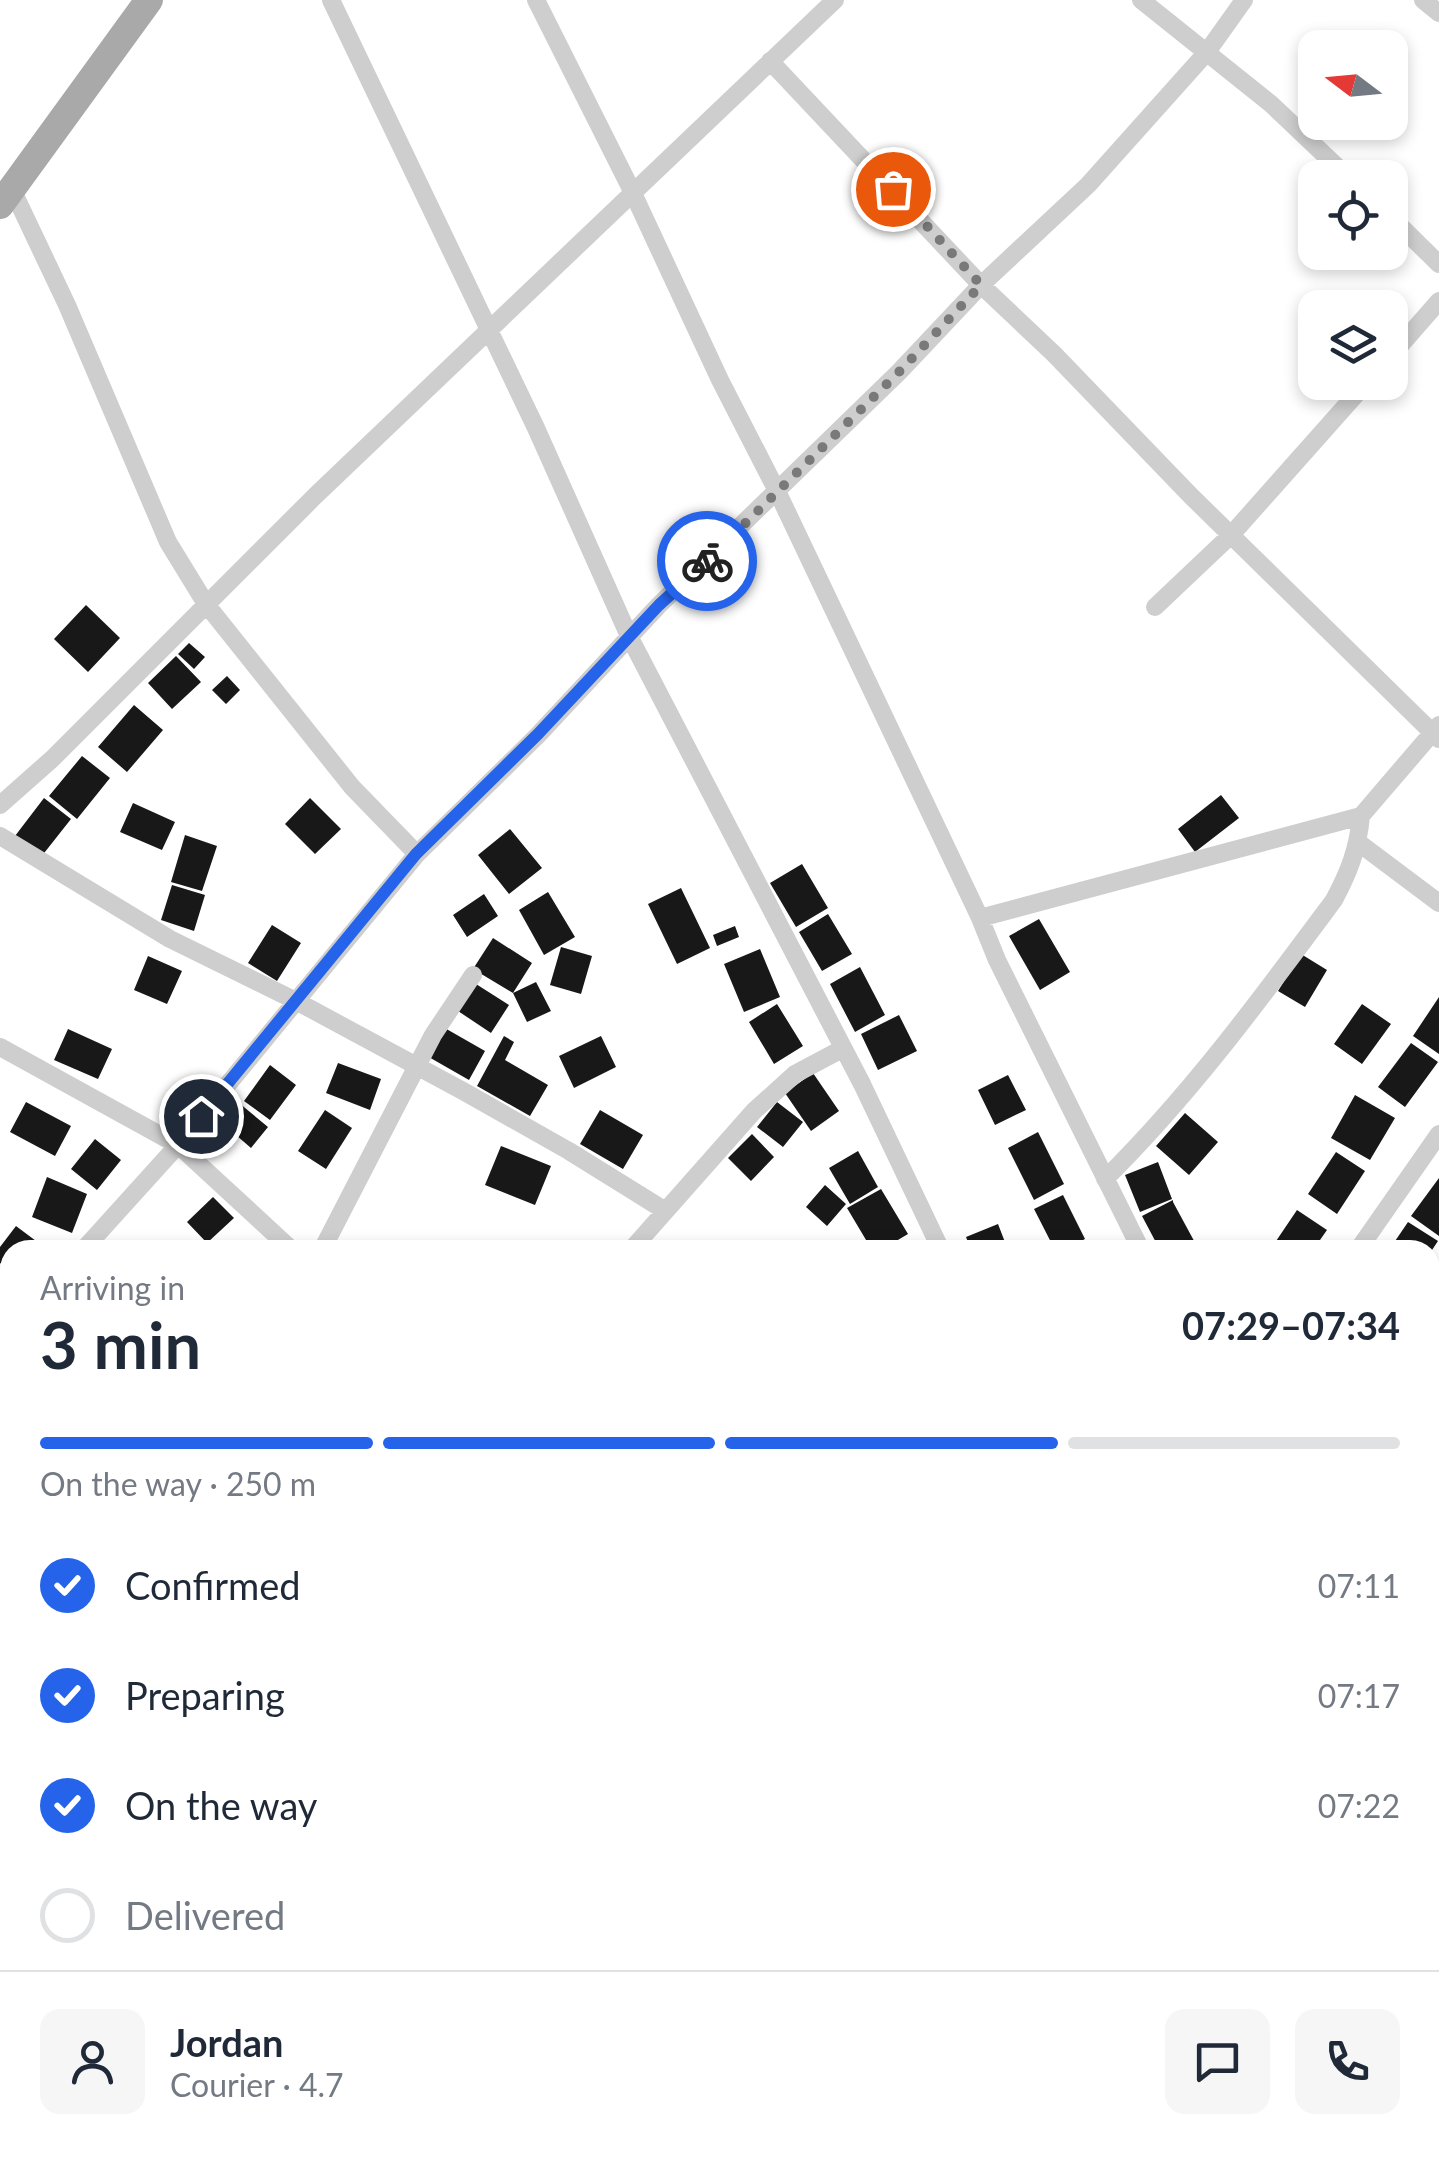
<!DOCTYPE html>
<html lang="en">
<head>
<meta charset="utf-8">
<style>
	:root { --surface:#fff; --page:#f6f6f7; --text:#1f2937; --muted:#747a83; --line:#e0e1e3; --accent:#2563eb }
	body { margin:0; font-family:Lato,sans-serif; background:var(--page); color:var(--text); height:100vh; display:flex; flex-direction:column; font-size:38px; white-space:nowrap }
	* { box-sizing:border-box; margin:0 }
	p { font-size:32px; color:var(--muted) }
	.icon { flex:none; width:55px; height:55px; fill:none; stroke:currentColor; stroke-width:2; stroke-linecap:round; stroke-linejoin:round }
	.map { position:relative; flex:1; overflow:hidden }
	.panel { position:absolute; left:0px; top:1240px; width:1440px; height:932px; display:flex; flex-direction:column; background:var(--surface); border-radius:30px 30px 0 0; box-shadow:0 5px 15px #0003 }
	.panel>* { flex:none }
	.needle { width:65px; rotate:286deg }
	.buttons { position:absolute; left:1298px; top:30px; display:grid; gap:20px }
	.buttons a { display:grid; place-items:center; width:110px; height:110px; border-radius:20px; background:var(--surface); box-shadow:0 5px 15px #0003; font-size:50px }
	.pin { position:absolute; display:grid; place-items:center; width:85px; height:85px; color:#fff; margin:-42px; border:5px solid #fff; border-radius:50%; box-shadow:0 2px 10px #0007 }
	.courier { position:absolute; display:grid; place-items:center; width:100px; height:100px; margin:-50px; border:8px solid #2563eb; border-radius:50%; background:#fff; color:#222; box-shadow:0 2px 12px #0007 }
	.overview em { font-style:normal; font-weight:700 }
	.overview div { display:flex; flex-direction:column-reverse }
	.overview { display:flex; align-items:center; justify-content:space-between; height:170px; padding:0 40px }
	h1 { font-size:65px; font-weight:700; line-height:75px }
	.bar { display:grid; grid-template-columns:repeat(4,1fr); gap:15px 10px; align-content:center; height:120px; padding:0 40px }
	.bar i { height:12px; border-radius:8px; background:var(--line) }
	.bar .current { background:var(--accent) }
	.bar p { grid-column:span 4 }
	.line { display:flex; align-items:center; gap:25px; padding:0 40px; border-top:2px solid var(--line) }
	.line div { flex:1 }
	.round { display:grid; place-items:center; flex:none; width:105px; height:105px; border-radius:20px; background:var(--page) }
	ol { padding:0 40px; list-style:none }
	li { display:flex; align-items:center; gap:30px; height:110px }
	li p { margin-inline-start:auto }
	li .icon { padding:10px; border-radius:50%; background:var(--accent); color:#fff; stroke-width:4 }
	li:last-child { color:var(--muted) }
	li i { width:55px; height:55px; border:5px solid var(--line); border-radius:50% }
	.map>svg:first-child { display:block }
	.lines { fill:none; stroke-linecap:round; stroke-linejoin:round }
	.river { stroke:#cde0ed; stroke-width:35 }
	.building { fill:#181818 }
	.minor { stroke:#cecece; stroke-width:18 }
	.primary { stroke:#a9a9a9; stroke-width:28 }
	.done { stroke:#797979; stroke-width:10; stroke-dasharray:0 18 }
	.route { stroke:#2563eb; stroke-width:12 }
</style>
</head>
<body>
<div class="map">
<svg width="1439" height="2171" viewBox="0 0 1439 2171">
	<rect width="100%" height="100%" fill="#fff"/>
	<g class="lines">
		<path class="river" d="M1430 2123 1439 2113
			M1387 2171 1395 2162"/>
	</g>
	<path class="building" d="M86 605 120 638 88 672 54 639Z
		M189 643 205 657 194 669 178 654Z
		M176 656 201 682 172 709 148 683Z
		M227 676 240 690 226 704 212 690Z
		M134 705 163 730 127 772 98 747Z
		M82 756 110 778 77 819 49 796Z
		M1221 795 1239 818 1195 852 1178 829Z
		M44 798 71 819 41 857 15 836Z
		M310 798 341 829 315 854 285 824Z
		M133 803 175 822 162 850 120 832Z
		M510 829 542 868 509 894 478 855Z
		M185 835 217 846 202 891 171 882Z
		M802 864 828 908 796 927 770 883Z
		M172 885 205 895 194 931 161 920Z
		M681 888 710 948 677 964 648 904Z
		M548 892 575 937 544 955 519 910Z
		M484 894 498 916 467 937 453 915Z
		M828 914 852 954 822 971 799 932Z
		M1039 919 1070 972 1040 990 1009 936Z
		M272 925 301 943 277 981 248 963Z
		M735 926 739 937 717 946 713 935Z
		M493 938 532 963 513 993 473 969Z
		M561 947 592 956 581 994 550 985Z
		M760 949 780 997 744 1012 724 964Z
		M1301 954 1327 970 1305 1007 1278 991Z
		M148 956 182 971 167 1004 134 990Z
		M860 967 885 1015 855 1032 830 984Z
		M536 982 551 1011 527 1022 513 993Z
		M476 984 509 1005 491 1033 458 1011Z
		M1439 997V1054L1413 1036Z
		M777 1004 803 1046 774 1064 749 1022Z
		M1362 1004 1391 1024 1362 1064 1334 1044Z
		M899 1015 917 1051 878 1070 861 1034Z
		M443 1027 485 1051 469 1080 427 1056Z
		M68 1029 112 1049 98 1079 54 1060Z
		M504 1036 514 1042 505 1060 548 1085 530 1116 477 1086Z
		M601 1036 616 1067 574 1088 559 1056Z
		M1411 1043 1438 1062 1405 1107 1378 1087Z
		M338 1063 381 1079 370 1110 326 1093Z
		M270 1065 296 1085 270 1120 244 1101Z
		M813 1073 839 1111 811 1131 785 1093Z
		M1008 1075 1026 1110 995 1125 978 1090Z
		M1355 1095 1395 1118 1370 1160 1331 1138Z
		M26 1102 71 1126 55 1156 10 1132Z
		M777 1102 803 1122 783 1147 757 1127Z
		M239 1103 268 1127 251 1148 222 1123Z
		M325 1110 352 1128 326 1169 298 1151Z
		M600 1110 643 1135 623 1169 580 1144Z
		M1185 1113 1218 1142 1189 1175 1156 1146Z
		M1038 1132 1064 1184 1034 1200 1008 1148Z
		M752 1134 774 1157 751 1181 728 1158Z
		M95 1139 121 1160 97 1190 71 1169Z
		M501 1146 551 1166 535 1205 485 1185Z
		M858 1151 878 1187 850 1204 829 1168Z
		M1336 1152 1365 1171 1337 1214 1308 1194Z
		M1158 1162 1172 1199 1140 1212 1125 1175Z
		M47 1177 87 1194 72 1233 32 1217Z
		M1439 1178V1236L1411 1216Z
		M825 1185 846 1204 827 1226 806 1207Z
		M881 1189 908 1234 881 1250H872L847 1208Z
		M1063 1195 1085 1239 1064 1250H1055L1034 1209Z
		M213 1197 234 1218 207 1243 187 1222Z
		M1173 1200V1202L1199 1250H1160L1142 1216Z
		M1297 1210 1327 1230 1313 1250H1270Z
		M1408 1222 1438 1241 1432 1250H1389Z
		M998 1224 1008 1250H971L966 1237Z
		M16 1226 44 1247 42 1250H10V1271L0 1263V1247Z
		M10 1488V1533L0 1524V1500Z
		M0 1967 10 1973 9 2009 0 2004Z
		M239 2162H281L291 2171H232Z
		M863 2162H909L902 2171H856Z"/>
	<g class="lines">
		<path class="minor" d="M331 0 536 428 629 636 862 1084 941 1250
			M536 0 632 191 720 380 777 491 980 918 997 960 1141 1250
			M1141 0 1271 104 1349 178
			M1423 0 1439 13
			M770 61 981 285 1054 354 1191 496 1439 739
			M12 189 67 305 168 542 206 604 352 787 417 854
			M1390 216 1439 264
			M1390 357 1439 301
			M1155 607 1231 535 1367 382
			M0 805 52 759 315 496 835 0
			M0 836 170 939 296 1001 463 1091 569 1151 664 1210
			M1359 843 1439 903
			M980 918 1361 816 1439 725
			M0 1047 178 1145 292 1250
			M1105 1179C1191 1094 1262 997 1334 900 1349 872 1358 849 1361 816
			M83 1250 178 1145 417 854 538 735 659 605 899 372 981 285 1088 185 1207 52 1244 0
			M322 1250 433 1035 473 975
			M631 1250 754 1111 795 1074 842 1049
			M1358 1250 1439 1134
			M0 1351 10 1339
			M1430 1402 1439 1409
			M0 1405 10 1409
			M0 1761 10 1768
			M0 2031 10 2037
			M199 2162 210 2171
			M467 2162 472 2171
			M155 2171 163 2162
			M413 2171 414 2162
			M597 2171 600 2162"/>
		<path class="primary" d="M0 205 149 0"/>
	</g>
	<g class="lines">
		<path class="done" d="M707 561 899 372 981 285 893 189"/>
		<path class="route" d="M201 1116 416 854 538 734 659 605 707 561"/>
	</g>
</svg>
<div class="buttons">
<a><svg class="needle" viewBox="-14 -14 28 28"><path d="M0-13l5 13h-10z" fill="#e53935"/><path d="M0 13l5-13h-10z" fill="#747a83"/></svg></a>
<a><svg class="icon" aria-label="locate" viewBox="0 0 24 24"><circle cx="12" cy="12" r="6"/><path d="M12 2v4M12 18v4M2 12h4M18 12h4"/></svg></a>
<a><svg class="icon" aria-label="layers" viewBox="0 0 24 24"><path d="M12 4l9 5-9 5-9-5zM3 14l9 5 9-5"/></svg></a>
</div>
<div class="pin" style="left:893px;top:189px;background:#ea580c"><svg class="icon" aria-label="bag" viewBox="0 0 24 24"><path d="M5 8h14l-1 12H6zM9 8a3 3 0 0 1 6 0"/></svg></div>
<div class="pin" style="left:201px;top:1116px;background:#1f2937"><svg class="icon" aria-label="home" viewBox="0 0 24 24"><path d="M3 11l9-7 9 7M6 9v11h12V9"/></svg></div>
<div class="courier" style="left:707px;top:561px"><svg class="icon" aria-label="bike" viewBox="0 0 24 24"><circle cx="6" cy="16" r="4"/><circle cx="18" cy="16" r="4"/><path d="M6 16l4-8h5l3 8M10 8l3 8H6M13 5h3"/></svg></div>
<section class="panel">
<div class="overview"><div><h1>3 min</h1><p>Arriving in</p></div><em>07:29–07:34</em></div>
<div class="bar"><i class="current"></i><i class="current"></i><i class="current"></i><i></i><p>On the way · 250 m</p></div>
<ol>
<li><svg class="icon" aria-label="check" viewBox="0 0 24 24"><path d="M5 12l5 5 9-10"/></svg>Confirmed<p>07:11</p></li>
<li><svg class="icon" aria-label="check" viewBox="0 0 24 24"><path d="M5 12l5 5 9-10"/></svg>Preparing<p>07:17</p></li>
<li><svg class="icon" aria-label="check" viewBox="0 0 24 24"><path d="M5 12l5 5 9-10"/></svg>On the way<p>07:22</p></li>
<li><i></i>Delivered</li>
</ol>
<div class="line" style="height:180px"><a class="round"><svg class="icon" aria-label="person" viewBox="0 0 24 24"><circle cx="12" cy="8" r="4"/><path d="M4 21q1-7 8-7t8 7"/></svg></a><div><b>Jordan</b><p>Courier · 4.7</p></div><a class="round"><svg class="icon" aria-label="chat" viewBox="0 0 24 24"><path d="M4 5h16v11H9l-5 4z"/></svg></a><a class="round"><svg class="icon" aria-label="phone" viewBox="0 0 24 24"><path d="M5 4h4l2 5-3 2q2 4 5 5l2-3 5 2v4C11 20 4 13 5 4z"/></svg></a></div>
</section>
</div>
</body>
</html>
